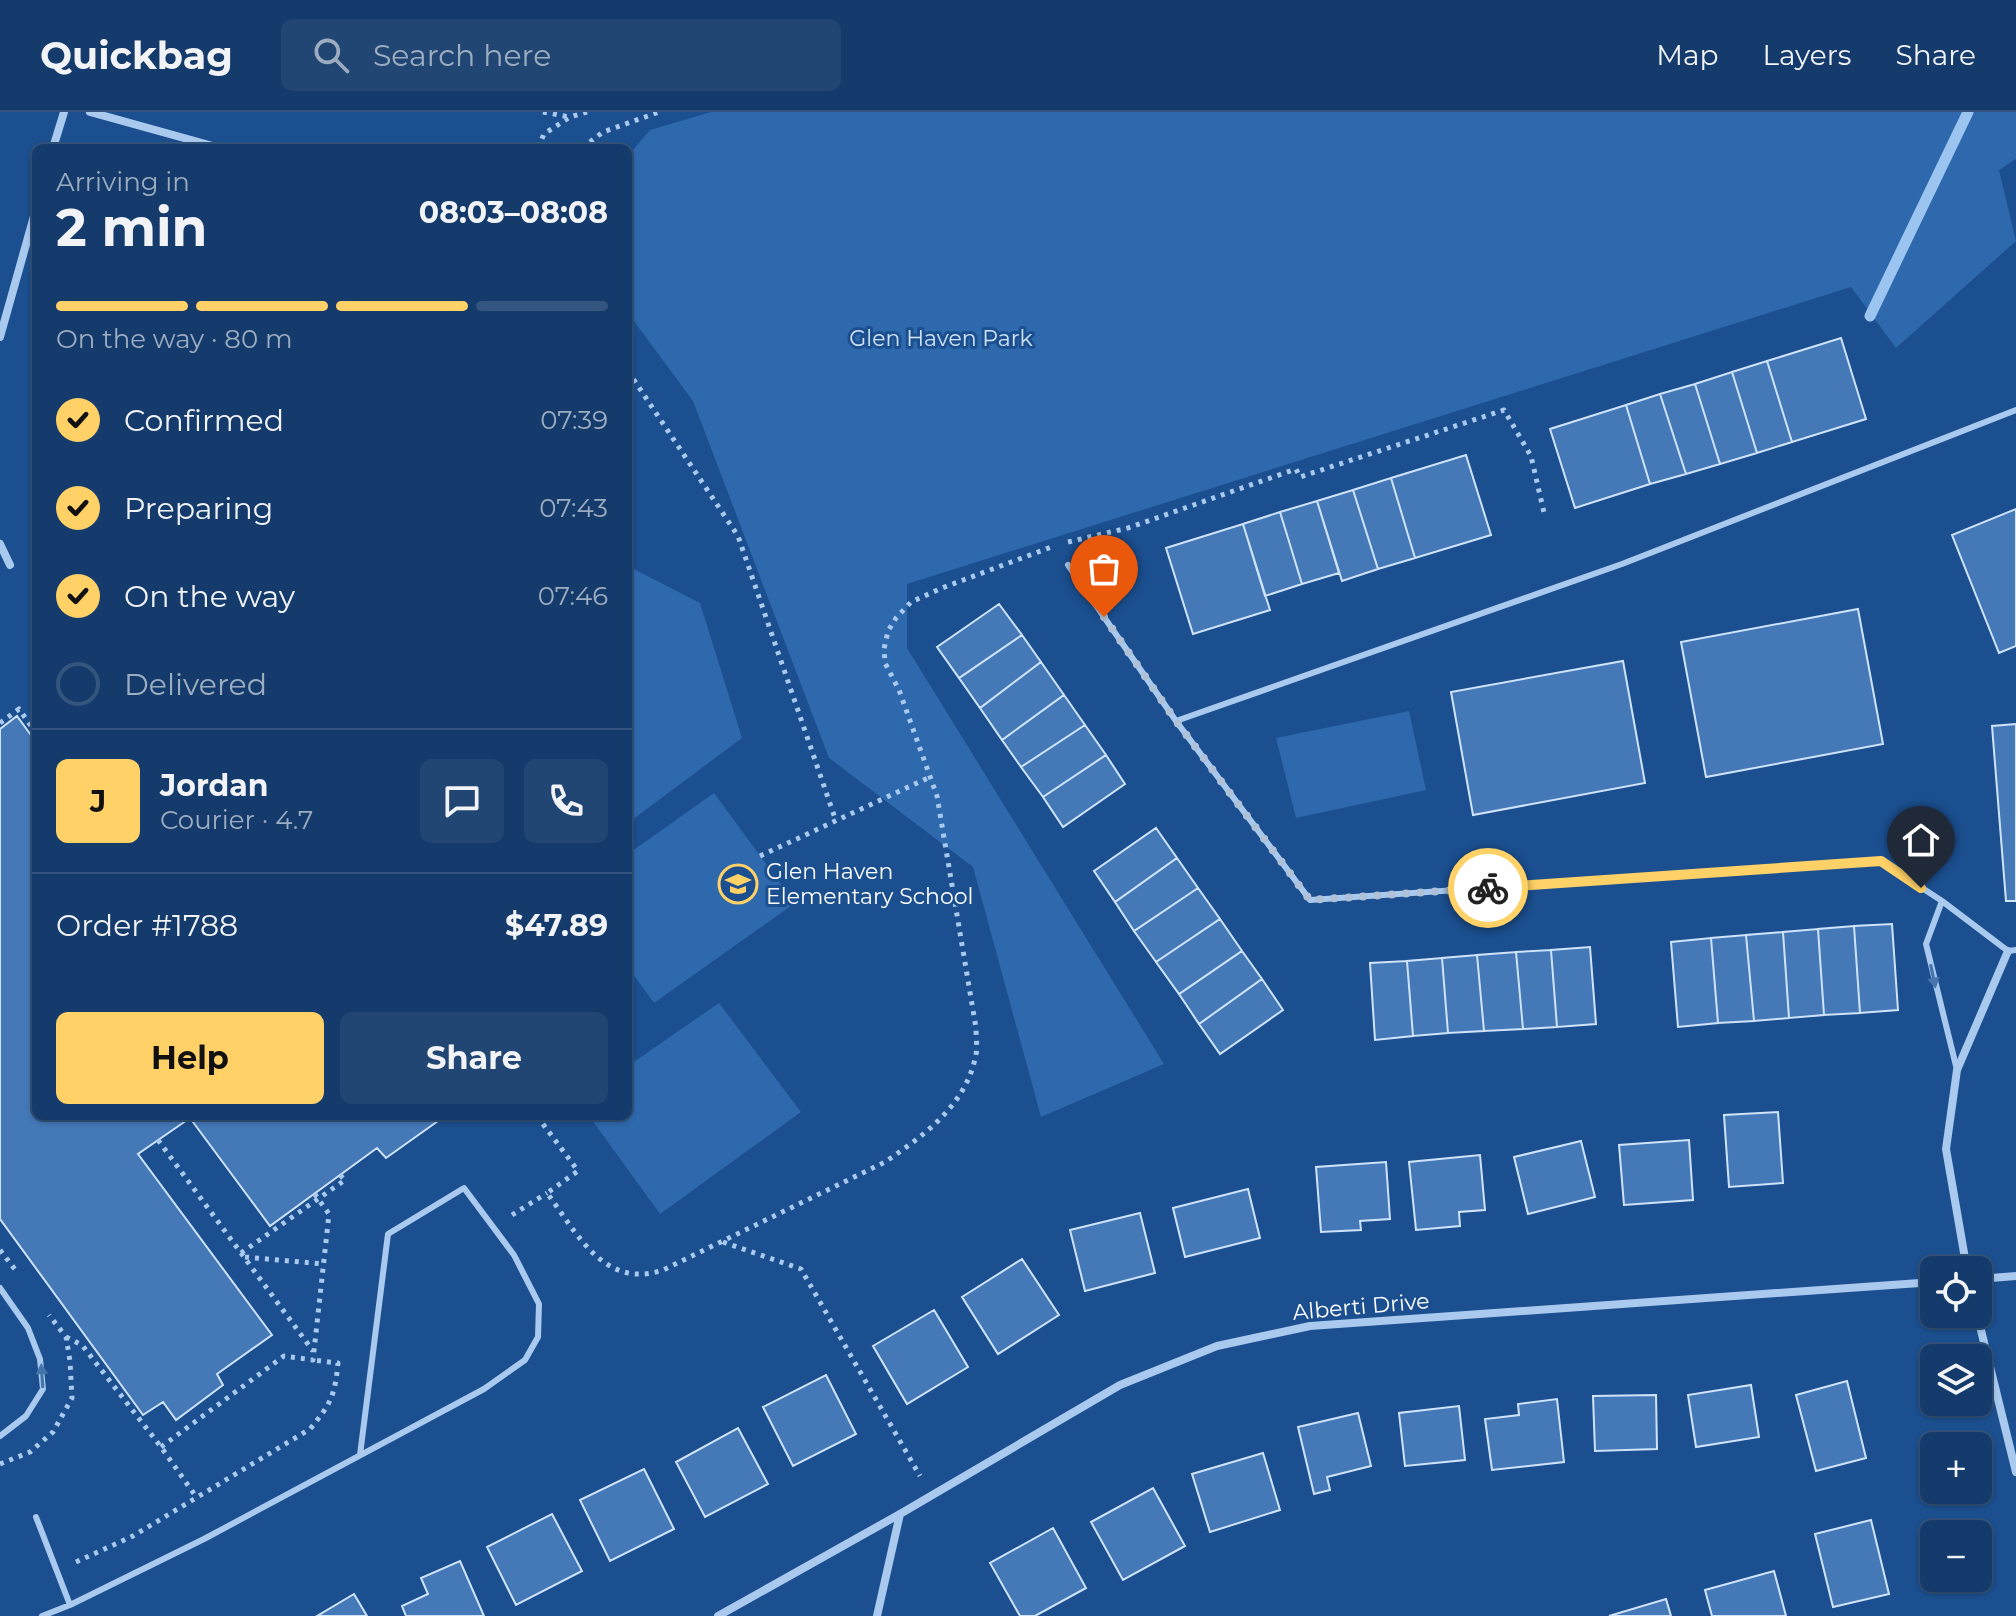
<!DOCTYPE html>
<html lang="en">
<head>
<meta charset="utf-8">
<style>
	:root { --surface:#143b6b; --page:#214673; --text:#f1f3f6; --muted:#9dadc1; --line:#33557e; --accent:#ffd166 }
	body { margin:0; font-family:Montserrat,sans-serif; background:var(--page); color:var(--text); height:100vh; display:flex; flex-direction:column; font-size:30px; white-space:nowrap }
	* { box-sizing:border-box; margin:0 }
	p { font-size:26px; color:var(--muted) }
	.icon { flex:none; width:44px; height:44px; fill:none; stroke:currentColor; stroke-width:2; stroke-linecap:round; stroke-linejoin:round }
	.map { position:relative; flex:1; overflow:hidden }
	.panel { position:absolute; left:32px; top:32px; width:600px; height:976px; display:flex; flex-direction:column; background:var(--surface); border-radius:12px; box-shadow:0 2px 6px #0004,0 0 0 2px var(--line) }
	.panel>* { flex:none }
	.tools { position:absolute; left:1920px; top:1144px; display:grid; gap:16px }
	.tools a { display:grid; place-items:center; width:72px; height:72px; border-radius:12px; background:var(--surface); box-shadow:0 2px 6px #0004,0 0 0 2px var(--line); font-size:40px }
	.pin { position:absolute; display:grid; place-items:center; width:68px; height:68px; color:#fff; margin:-82px -34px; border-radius:50% 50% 50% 0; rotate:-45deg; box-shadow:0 0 8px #0007 }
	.pin .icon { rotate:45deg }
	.courier { position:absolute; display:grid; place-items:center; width:80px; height:80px; margin:-40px; border:6px solid #ffd166; border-radius:50%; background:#fff; color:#222; box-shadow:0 2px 10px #0007 }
	.overview em { font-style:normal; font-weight:700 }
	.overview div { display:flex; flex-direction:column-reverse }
	.overview { display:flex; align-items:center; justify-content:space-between; height:136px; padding:0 24px }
	h1 { font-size:52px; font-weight:700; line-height:60px }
	.bar { display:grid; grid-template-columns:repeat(4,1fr); gap:12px 8px; align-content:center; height:96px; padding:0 24px }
	.bar i { height:10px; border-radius:6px; background:var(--line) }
	.bar .current { background:var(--accent) }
	.bar p { grid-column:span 4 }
	.line { display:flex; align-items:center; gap:20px; padding:0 24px; border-top:2px solid var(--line) }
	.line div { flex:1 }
	.round { display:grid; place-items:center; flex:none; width:84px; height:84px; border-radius:12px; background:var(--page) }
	ol { padding:0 24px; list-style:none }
	li { display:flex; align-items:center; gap:24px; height:88px }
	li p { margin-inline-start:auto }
	li .icon { padding:8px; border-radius:50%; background:var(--accent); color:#111; stroke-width:4 }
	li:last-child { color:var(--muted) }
	li i { width:44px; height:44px; border:4px solid var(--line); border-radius:50% }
	.cta { display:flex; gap:16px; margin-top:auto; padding:16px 24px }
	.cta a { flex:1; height:92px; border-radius:12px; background:var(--accent); color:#111; font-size:32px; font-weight:700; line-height:92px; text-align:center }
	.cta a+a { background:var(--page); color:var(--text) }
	header { display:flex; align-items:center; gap:48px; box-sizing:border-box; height:112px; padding:0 40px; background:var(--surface); border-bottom:2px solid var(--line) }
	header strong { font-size:38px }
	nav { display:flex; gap:44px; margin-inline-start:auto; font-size:28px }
	.search { width:560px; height:72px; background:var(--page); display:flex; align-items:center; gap:20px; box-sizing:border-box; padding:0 28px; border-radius:12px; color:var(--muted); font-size:30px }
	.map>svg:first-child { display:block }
	.green { fill:#2e69ad }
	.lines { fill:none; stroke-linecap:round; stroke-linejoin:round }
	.stream { stroke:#9cc4f0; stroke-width:11 }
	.building { fill:#4478b7; stroke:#cfe3fa; stroke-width:2 }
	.path { stroke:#a9c9ee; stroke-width:5; stroke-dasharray:4 6; stroke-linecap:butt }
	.service { stroke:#a9c9ee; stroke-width:6 }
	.minor { stroke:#a9c9ee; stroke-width:8 }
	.oneway { fill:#4674ac }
	.done { stroke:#afc1d8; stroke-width:8; stroke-dasharray:0 14.4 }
	.route { stroke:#ffd166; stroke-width:10 }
	.labels { text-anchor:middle; stroke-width:6; stroke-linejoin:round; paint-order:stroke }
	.park-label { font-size:22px; fill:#cfe3fa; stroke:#1b4f8f }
	.poi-label { font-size:22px; fill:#fff; stroke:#1b4f8f; text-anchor:start }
	.street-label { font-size:22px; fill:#fff; stroke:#1b4f8f }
</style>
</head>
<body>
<header>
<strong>Quickbag</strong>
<div class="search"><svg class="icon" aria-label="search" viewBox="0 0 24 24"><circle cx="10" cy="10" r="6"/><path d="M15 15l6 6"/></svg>Search here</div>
<nav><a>Map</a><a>Layers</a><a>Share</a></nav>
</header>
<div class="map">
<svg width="2016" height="1504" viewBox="0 0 2016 1504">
	<rect width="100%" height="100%" fill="#1b4f8f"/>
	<path class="green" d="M711 0H2016V47L1999 58 2016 129 1896 236 1851 175 907 472V536L1164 952 1041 1005 973 755 829 646 693 289 628 201V40L633 38 650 18Z
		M628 454 700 491 742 626 628 711Z
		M1409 599 1426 678 1296 706 1276 626Z
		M714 681 795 791 654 891 628 855V742Z
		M719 891 801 1000 660 1102 589 1004H628V954Z"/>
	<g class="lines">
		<path class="stream" d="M1870 204 1968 0"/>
	</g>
	<path class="building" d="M1841 226 1866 307 1792 330 1767 249Z
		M1767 249 1792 330 1757 341 1732 260Z
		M1732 260 1757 341 1720 352 1695 272Z
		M1695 272 1720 352 1686 362 1660 282Z
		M1660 282 1686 362 1650 372 1626 293Z
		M1626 293 1650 372 1575 396 1550 317Z
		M1466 343 1491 423 1415 446 1391 366Z
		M1391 366 1415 446 1378 457 1353 378Z
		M1353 378 1378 457 1342 469 1317 389Z
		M1317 389 1339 461 1302 472 1280 400Z
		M2016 397V534L1999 541 1952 423Z
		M1280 400 1302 472 1265 484 1243 412Z
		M1243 412 1270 498 1193 522 1166 436Z
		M999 492 1022 523 959 566 937 535Z
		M1858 497 1883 632 1706 665 1681 530Z
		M1022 523 1041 550 980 596 959 566Z
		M1623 549 1645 671 1473 703 1451 580Z
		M1041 550 1064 583 1002 628 980 596Z
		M1064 583 1085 613 1021 655 1002 628Z
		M17 604 36 630V1004H445L386 1046 377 1036 270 1114 190 1006 138 1042 272 1223 217 1262 223 1273 176 1308 163 1290 143 1303 0 1107V617Z
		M2016 612V789H2006L1992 614Z
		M1085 613 1106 643 1043 685 1021 655Z
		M1106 643 1125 672 1063 715 1043 685Z
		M1156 716 1177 746 1115 790 1094 759Z
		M1177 746 1198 776 1134 819 1115 790Z
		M1198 776 1220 807 1156 850 1134 819Z
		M1220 807 1242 839 1179 882 1156 850Z
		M1892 812 1898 898 1860 901 1854 814Z
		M1854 814 1860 901 1824 903 1818 817Z
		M1818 817 1824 903 1789 906 1783 820Z
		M1783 820 1789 906 1754 909 1746 823Z
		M1746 823 1754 909 1718 911 1711 826Z
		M1711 826 1718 911 1678 915 1671 830Z
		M1590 835 1596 912 1557 915 1551 838Z
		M1551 838 1557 915 1523 917 1516 840Z
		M1242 839 1262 867 1199 912 1179 882Z
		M1516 840 1523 917 1484 919 1477 843Z
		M1477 843 1484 919 1448 921 1442 846Z
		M1442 846 1448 921 1413 924 1407 849Z
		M1407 849 1413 924 1375 928 1370 851Z
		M1262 867 1283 898 1220 942 1199 912Z
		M1778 1000 1783 1071 1729 1075 1724 1003Z
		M1689 1028 1693 1088 1624 1093 1619 1033Z
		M1581 1029 1595 1085 1528 1102 1514 1045Z
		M1480 1043 1485 1098 1459 1100 1460 1114 1416 1118 1409 1050Z
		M1386 1050 1390 1107 1360 1109 1361 1118 1321 1120 1316 1055Z
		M1248 1077 1260 1126 1185 1145 1173 1096Z
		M1140 1101 1155 1161 1085 1179 1070 1118Z
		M1022 1147 1059 1203 998 1242 962 1185Z
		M934 1198 968 1255 907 1292 873 1234Z
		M826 1263 856 1322 793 1354 763 1295Z
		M1847 1269 1866 1346 1816 1359 1796 1283Z
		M1751 1273 1759 1325 1696 1335 1688 1283Z
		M1656 1283 1657 1337 1595 1339 1593 1284Z
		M1557 1287 1564 1350 1492 1358 1485 1307 1519 1303 1518 1292Z
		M1459 1294 1465 1348 1405 1354 1399 1301Z
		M1358 1301 1371 1354 1327 1365 1330 1378 1314 1382 1298 1315Z
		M738 1316 768 1372 705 1405 676 1350Z
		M1263 1341 1280 1398 1210 1420 1192 1362Z
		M644 1357 674 1417 610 1449 580 1388Z
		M1153 1376 1185 1434 1123 1468 1091 1410Z
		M552 1402 582 1459 516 1493 487 1435Z
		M1871 1408 1889 1482 1833 1495 1815 1422Z
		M1053 1416 1086 1476 1035 1504H1020L990 1451Z
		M460 1449 484 1504H406L402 1494 428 1482 421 1466Z
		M1774 1459 1786 1504H1712L1705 1478Z
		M354 1482 367 1504H317Z
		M1666 1487 1671 1504H1609Z"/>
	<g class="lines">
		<path class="path" d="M543 0 569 5
			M538 36 544 22 570 5 587 0
			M582 36 603 20 659 0
			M628 259 738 424 836 709
			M1068 430 1128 416 1296 357 1300 365 1504 298 1531 344 1545 405
			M0 611 19 597 36 621
			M760 744 930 665
			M537 1004 578 1059 547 1081C577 1121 604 1178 663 1158L885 1050C923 1024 964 995 975 947 978 937 976 926 976 916L937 684 899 578 885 551 884 537 888 519 896 506 911 490 942 476 1054 434
			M158 1028 313 1239
			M512 1103 547 1081
			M723 1130 801 1157 920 1364
			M0 1138 17 1160
			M241 1141 345 1068 340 1063
			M245 1145 323 1152
			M66 1225 82 1233 161 1335 197 1386
			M161 1335 284 1244 313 1248 329 1102 314 1081
			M0 1352 30 1340 53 1320 72 1286 70 1249 66 1225 49 1203
			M76 1450 133 1424 310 1317C331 1292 335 1283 338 1251L313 1248"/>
		<path class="service" d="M2016 298 1622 452 1176 609 1310 788 1881 749 1942 789 2008 839 2016 838
			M1068 453 1176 609
			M1942 789 1926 832 1957 958
			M0 1176 28 1216 40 1247 43 1277 26 1304 0 1324
			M36 1405 70 1493
			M42 1504 70 1493 204 1427 484 1277 525 1248 538 1225 539 1192 514 1143 464 1076 388 1122 360 1343"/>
		<path class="minor" d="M90 0 220 36
			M53 36 64 0
			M0 225 36 97
			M0 432 10 453
			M1967 1158 1946 1037 1957 958 2008 839
			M1978 1167 2016 1164
			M1977 1202 2016 1360
			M718 1504 900 1402 1120 1273 1217 1234 1310 1214 1934 1170
			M877 1504 900 1402"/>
	</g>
	<defs><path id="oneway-solid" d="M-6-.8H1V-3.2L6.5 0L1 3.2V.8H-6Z" transform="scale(2)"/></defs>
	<g class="oneway">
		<use href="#oneway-solid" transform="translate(1933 864) rotate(78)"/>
		<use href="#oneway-solid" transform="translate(42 1264) rotate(-94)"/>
	</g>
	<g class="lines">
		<path class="done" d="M1104 505 1176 609 1310 788 1488 776"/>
		<path class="route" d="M1488 776 1881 749 1921 776"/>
	</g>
	<defs>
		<symbol id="school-ring" viewBox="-11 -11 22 22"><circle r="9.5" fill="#1b4f8f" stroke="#ffd166" stroke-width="1.5"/><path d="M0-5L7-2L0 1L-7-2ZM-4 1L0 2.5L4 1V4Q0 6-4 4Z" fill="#ffd166"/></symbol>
	</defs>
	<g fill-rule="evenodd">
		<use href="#school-ring" x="716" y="750" width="44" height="44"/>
	</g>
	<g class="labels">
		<g class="park-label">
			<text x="941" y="234">Glen Haven Park</text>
		</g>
		<g class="poi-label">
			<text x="766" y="767">Glen Haven<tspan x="766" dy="25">Elementary School</tspan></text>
		</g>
		<g class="street-label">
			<text transform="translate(1361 1194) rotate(-5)" y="8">Alberti Drive</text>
		</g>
	</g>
</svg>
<div class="tools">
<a><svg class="icon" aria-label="locate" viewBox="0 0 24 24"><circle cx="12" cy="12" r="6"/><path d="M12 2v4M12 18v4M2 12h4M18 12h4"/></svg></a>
<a><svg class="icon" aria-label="layers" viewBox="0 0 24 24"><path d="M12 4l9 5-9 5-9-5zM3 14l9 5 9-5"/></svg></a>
<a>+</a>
<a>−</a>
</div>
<div class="pin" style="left:1104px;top:505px;background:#ea580c"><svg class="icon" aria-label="bag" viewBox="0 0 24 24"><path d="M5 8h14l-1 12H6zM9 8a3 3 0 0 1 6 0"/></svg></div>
<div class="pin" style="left:1921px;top:776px;background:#1f2937"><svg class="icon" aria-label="home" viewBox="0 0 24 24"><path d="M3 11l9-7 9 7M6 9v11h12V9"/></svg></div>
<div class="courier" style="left:1488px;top:776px"><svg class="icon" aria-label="bike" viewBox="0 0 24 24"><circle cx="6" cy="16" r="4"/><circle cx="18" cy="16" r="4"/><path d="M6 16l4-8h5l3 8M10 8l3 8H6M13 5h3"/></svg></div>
<section class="panel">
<div class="overview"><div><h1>2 min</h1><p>Arriving in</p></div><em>08:03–08:08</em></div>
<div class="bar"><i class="current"></i><i class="current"></i><i class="current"></i><i></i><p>On the way · 80 m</p></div>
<ol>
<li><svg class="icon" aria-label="check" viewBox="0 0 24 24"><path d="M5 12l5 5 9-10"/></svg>Confirmed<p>07:39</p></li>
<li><svg class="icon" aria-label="check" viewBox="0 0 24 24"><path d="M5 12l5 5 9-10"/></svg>Preparing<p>07:43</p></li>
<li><svg class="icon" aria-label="check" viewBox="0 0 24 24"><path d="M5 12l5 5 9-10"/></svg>On the way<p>07:46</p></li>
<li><i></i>Delivered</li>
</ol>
<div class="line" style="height:144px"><b class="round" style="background:var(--accent);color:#111">J</b><div><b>Jordan</b><p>Courier · 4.7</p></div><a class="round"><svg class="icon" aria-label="chat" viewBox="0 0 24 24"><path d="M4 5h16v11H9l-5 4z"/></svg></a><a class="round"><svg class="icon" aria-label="phone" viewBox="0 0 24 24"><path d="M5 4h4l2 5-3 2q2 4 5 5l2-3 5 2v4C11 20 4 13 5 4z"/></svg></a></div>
<div class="line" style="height:104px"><div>Order #1788</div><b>$47.89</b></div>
<div class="cta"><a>Help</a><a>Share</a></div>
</section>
</div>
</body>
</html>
